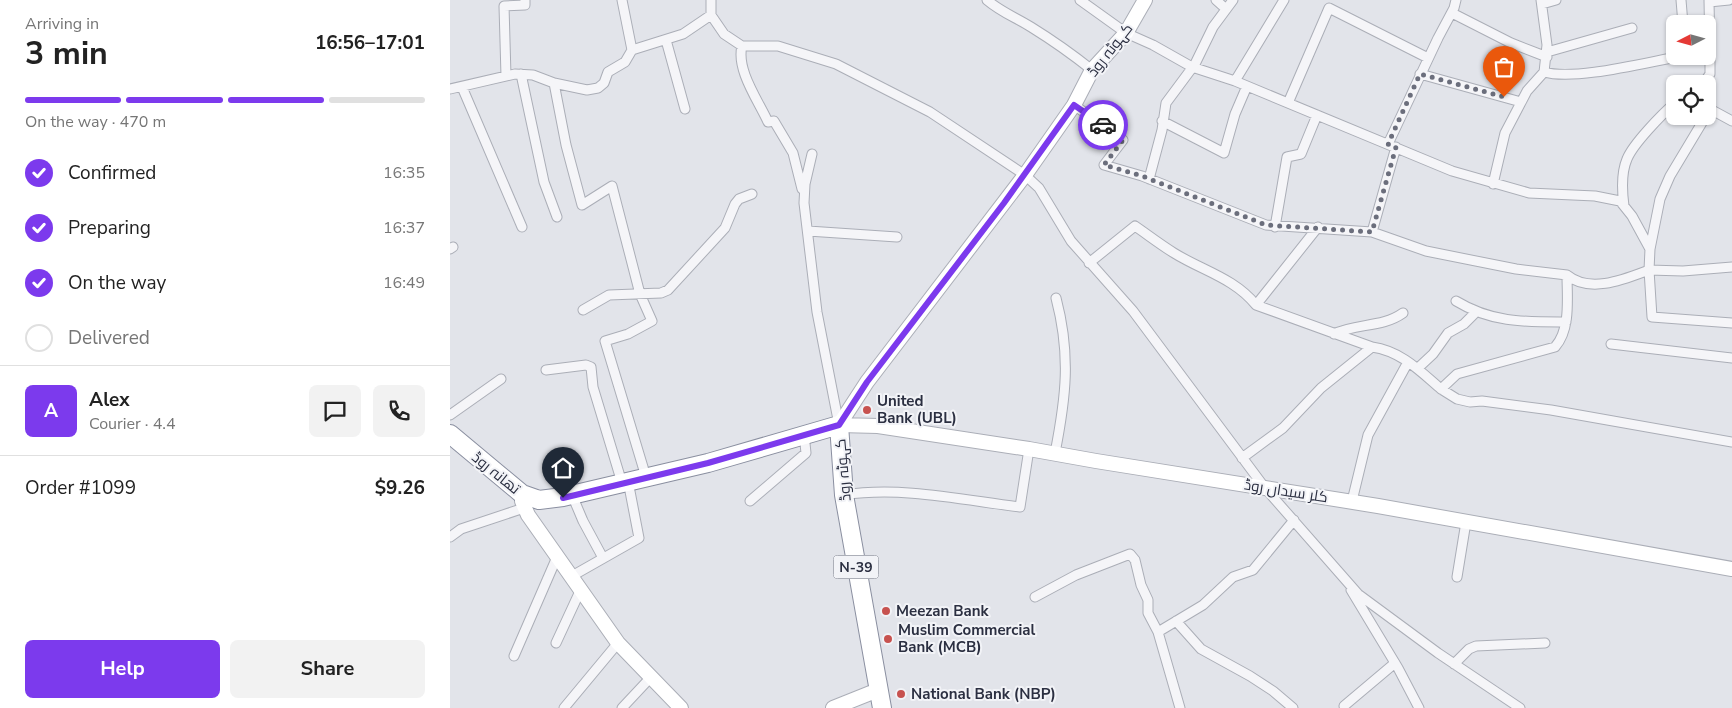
<!DOCTYPE html>
<html lang="en">
<head>
<meta charset="utf-8">
<style>
	:root { --surface:#fff; --page:#f2f2f2; --text:#222; --muted:#767676; --line:#e0e0e0; --accent:#7c3aed }
	body { margin:0; font-family:"Nunito Sans",Cairo,sans-serif; background:var(--page); color:var(--text); height:100vh; display:flex; flex-direction:column; font-size:19px; white-space:nowrap }
	* { box-sizing:border-box; margin:0 }
	p { font-size:16px; color:var(--muted) }
	.icon { flex:none; width:28px; height:28px; fill:none; stroke:currentColor; stroke-width:2; stroke-linecap:round; stroke-linejoin:round }
	.map { position:relative; flex:1; overflow:hidden }
	.side { display:flex; flex-direction:column; background:var(--surface); width:450px }
	.side>* { flex:none }
	.needle { width:32px; rotate:264deg }
	.fabs { position:absolute; left:1216px; top:15px; display:grid; gap:10px }
	.fabs a { display:grid; place-items:center; width:50px; height:50px; border-radius:8px; background:var(--surface); box-shadow:0 1px 4px #0004; font-size:25px }
	.pin { position:absolute; display:grid; place-items:center; width:42px; height:42px; color:#fff; margin:-51px -21px; border-radius:50% 50% 50% 0; rotate:-45deg; box-shadow:0 0 5px #0007 }
	.pin .icon { rotate:45deg }
	.courier { position:absolute; display:grid; place-items:center; width:50px; height:50px; margin:-25px; border:4px solid #7c3aed; border-radius:50%; background:#fff; color:#222; box-shadow:0 1px 6px #0007 }
	.summary em { font-style:normal; font-weight:700 }
	.summary div { display:flex; flex-direction:column-reverse }
	.summary { display:flex; align-items:center; justify-content:space-between; height:85px; padding:0 25px }
	h1 { font-size:32px; font-weight:700; line-height:38px }
	.bar { display:grid; grid-template-columns:repeat(4,1fr); gap:8px 5px; align-content:center; height:60px; padding:0 25px }
	.bar i { height:6px; border-radius:4px; background:var(--line) }
	.bar .on { background:var(--accent) }
	.bar p { grid-column:span 4 }
	.line { display:flex; align-items:center; gap:12px; padding:0 25px; border-top:1px solid var(--line) }
	.line div { flex:1 }
	.round { display:grid; place-items:center; flex:none; width:52px; height:52px; border-radius:8px; background:var(--page) }
	ol { padding:0 25px; list-style:none }
	li { display:flex; align-items:center; gap:15px; height:55px }
	li p { margin-inline-start:auto }
	li .icon { padding:5px; border-radius:50%; background:var(--accent); color:#fff; stroke-width:4 }
	li:last-child { color:var(--muted) }
	li i { width:28px; height:28px; border:2px solid var(--line); border-radius:50% }
	.button { display:flex; gap:10px; margin-top:auto; padding:10px 25px }
	.button a { flex:1; height:58px; border-radius:8px; background:var(--accent); color:#fff; font-size:20px; font-weight:700; line-height:58px; text-align:center }
	.button a+a { background:var(--page); color:var(--text) }
	main { display:flex; flex:1; min-height:0 }
	.map>svg:first-child { display:block }
	.lines { fill:none; stroke-linecap:round; stroke-linejoin:round }
	.street-casing { stroke:#abaeb7; stroke-width:11 }
	.secondary-casing { stroke:#abaeb7; stroke-width:16 }
	.highway-casing { stroke:#8a8fa0; stroke-width:20 }
	.street { stroke:#f5f5f8; stroke-width:9 }
	.secondary { stroke:#fff; stroke-width:14 }
	.highway { stroke:#fff; stroke-width:18 }
	.done { stroke:#6b6e7c; stroke-width:5; stroke-dasharray:0 9 }
	.route { stroke:#7c3aed; stroke-width:6 }
	.poi-dot { fill:#c7524f; stroke:#f2f3f7; stroke-width:2 }
	.labels { text-anchor:middle; stroke-width:4; stroke-linejoin:round; paint-order:stroke }
	.shield { fill:#f2f3f7; stroke:#676a78; stroke-width:1 }
	.shield-label { font-size:14px; font-weight:bold; fill:#2b2f41 }
	.street-label { font-size:15px; fill:#2b2f41; stroke:#f2f3f7 }
	.poi-label { font-size:15px; font-weight:bold; fill:#2b2f41; stroke:#f2f3f7; text-anchor:start }
</style>
</head>
<body>
<main>
<section class="side">
<div class="summary"><div><h1>3 min</h1><p>Arriving in</p></div><em>16:56–17:01</em></div>
<div class="bar"><i class="on"></i><i class="on"></i><i class="on"></i><i></i><p>On the way · 470 m</p></div>
<ol>
<li><svg class="icon" aria-label="check" viewBox="0 0 24 24"><path d="M5 12l5 5 9-10"/></svg>Confirmed<p>16:35</p></li>
<li><svg class="icon" aria-label="check" viewBox="0 0 24 24"><path d="M5 12l5 5 9-10"/></svg>Preparing<p>16:37</p></li>
<li><svg class="icon" aria-label="check" viewBox="0 0 24 24"><path d="M5 12l5 5 9-10"/></svg>On the way<p>16:49</p></li>
<li><i></i>Delivered</li>
</ol>
<div class="line" style="height:90px"><b class="round" style="background:var(--accent);color:#fff">A</b><div><b>Alex</b><p>Courier · 4.4</p></div><a class="round"><svg class="icon" aria-label="chat" viewBox="0 0 24 24"><path d="M4 5h16v11H9l-5 4z"/></svg></a><a class="round"><svg class="icon" aria-label="phone" viewBox="0 0 24 24"><path d="M5 4h4l2 5-3 2q2 4 5 5l2-3 5 2v4C11 20 4 13 5 4z"/></svg></a></div>
<div class="line" style="height:65px"><div>Order #1099</div><b>$9.26</b></div>
<div class="button"><a>Help</a><a>Share</a></div>
</section>
<div class="map">
<svg width="1282" height="708" viewBox="0 0 1282 708">
	<rect width="100%" height="100%" fill="#e2e4ea"/>
	<g class="lines">
		<defs>
			<path id="street" d="M172 0 182 50
				M537 0C551 12 565 17 581 27 602 40 622 54 642 70
				M630 0 676 33 703 45 742 67 785 81 1002 171 1079 193 1145 196 1170 201 1182 216 1200 249 1199 270 1233 271 1282 267
				M766 0 776 9
				M1231 0 1233 24
				M1259 0 1260 55
				M1259 2 1279 0
				M1092 4 1106 0
				M1002 13 1061 43 1097 57
				M261 15V0
				M216 40 235 109
				M292 46C286 70 308 100 318 122L324 121 343 153 352 189
				M1097 52 1182 28
				M1094 72C1125 81 1197 62 1232 56
				M71 74 94 182 107 217
				M970 74 1071 102
				M56 76 54 6 75 5V0
				M785 81 834 0
				M104 83 116 145 132 205 162 186 190 294 202 321 178 334 155 341 196 477
				M1253 84 1260 74V55H1258
				M12 87 72 227
				M0 89 65 74 83 75 104 83 137 90 148 88 154 83 158 72 175 62 182 50 233 34 261 15 274 34 292 46H328L386 64 480 112 575 175 589 188 621 241 683 311 815 488 908 594 988 653 1070 708
				M838 103 879 8 978 58
				M624 105 673 140 654 165 692 176 816 225 922 232 976 251 1066 269 1117 275
				M1258 113 1260 109 1282 121
				M712 121 774 153 785 114 797 86
				M938 144 988 38 1004 8 1006 0
				M362 154 355 184 354 203 367 312 389 425
				M699 179 712 130 716 103 745 64 763 27 783 0
				M1043 184 1055 133 1077 91 1094 72 1097 45 1091 0
				M1174 206C1172 191 1171 173 1177 159 1183 144 1212 114 1225 103
				M825 227 837 157 851 154 867 115
				M358 231 447 237
				M922 232 946 147
				M0 249 3 247
				M1200 249 1210 199 1220 176 1256 116
				M639 263 685 226C698 235 711 245 724 253 753 271 784 278 806 305L922 347
				M1006 301C1042 323 1075 322 1116 322
				M806 305 868 227
				M133 310 159 295 211 293 218 290 275 228 285 204 289 199 302 194
				M884 334C906 323 932 328 953 313
				M1161 344 1282 358
				M968 368 983 354 998 333 1014 324 1025 313
				M96 370 136 365 141 367 143 387 172 483
				M991 389 1007 399 1020 402 1032 401 1101 410 1282 442
				M0 415 51 379
				M605 453C616 397 621 355 606 298
				M792 458 833 428 871 388 922 347C951 351 970 371 991 389L1007 374 1105 347C1121 329 1117 298 1117 275 1140 294 1175 279 1199 270L1202 317 1282 323
				M122 495 133 521 153 558
				M394 495C451 486 513 500 570 507L579 449
				M300 501 356 453 354 434
				M902 501 918 435 958 362
				M0 537 11 529 74 508
				M122 576 189 538 178 481
				M1007 577 1016 522
				M901 590 948 668 969 708
				M585 597 626 575 680 554 685 560 691 585 698 600V613L708 632
				M726 621 751 649 800 676 823 691 843 708
				M106 643 131 589
				M64 656 107 557
				M1004 664 1019 649 1026 646 1095 643
				M894 706 945 663
				M114 708 168 643
				M172 708 202 676
				M730 708 708 632 753 605 783 577 803 570 844 520"/>
			<path id="secondary" d="M389 425 428 426 579 449 646 461 928 506 1282 569
				M389 425 417 382 575 175 624 105 642 70 676 33 695 0
				M72 494V501L78 515 168 643 231 708
				M383 708 428 690"/>
			<path id="highway" d="M0 434 72 494 89 500 113 497 258 463 389 425 394 495 432 708"/>
		</defs>
		<use href="#street" class="street-casing"/>
		<use href="#secondary" class="secondary-casing"/>
		<use href="#highway" class="highway-casing"/>
		<use href="#street" class="street"/>
		<use href="#secondary" class="secondary"/>
		<use href="#highway" class="highway"/>
	</g>
	<g class="lines">
		<path class="done" d="M653 125 673 140 654 165 692 176 816 225 922 232 946 147 938 144 970 74 1054 97"/>
		<path class="route" d="M113 498 258 463 389 425 417 382 554 203 624 105 653 125"/>
	</g>
	<g class="poi-dot">
		<circle cx="417" cy="410" r="5"/>
		<circle cx="436" cy="611" r="5"/>
		<circle cx="438" cy="639" r="5"/>
		<circle cx="451" cy="694" r="5"/>
	</g>
	<g class="labels">
		<rect class="shield" x="383.5" y="555.5" width="45" height="23" rx="4"/>
		<g class="shield-label">
			<text x="406" y="572">N-39</text>
		</g>
		<g class="street-label">
			<text transform="translate(660 50) rotate(-52)" y="5">کہوٹہ روڈ</text>
			<text transform="translate(393 470) rotate(-95)" y="5">کہوٹہ روڈ</text>
			<text transform="translate(46 473) rotate(39)" y="5">تھانہ روڈ</text>
			<text transform="translate(836 491) rotate(9)" y="5">کلر سیداں روڈ</text>
		</g>
		<g class="poi-label">
			<text x="427" y="406">United<tspan x="427" dy="17">Bank (UBL)</tspan></text>
			<text x="446" y="616">Meezan Bank</text>
			<text x="448" y="635">Muslim Commercial<tspan x="448" dy="17">Bank (MCB)</tspan></text>
			<text x="461" y="699">National Bank (NBP)</text>
		</g>
	</g>
</svg>
<div class="fabs">
<a><svg class="needle" viewBox="-14 -14 28 28"><path d="M0-13l5 13h-10z" fill="#e53935"/><path d="M0 13l5-13h-10z" fill="#767676"/></svg></a>
<a><svg class="icon" aria-label="locate" viewBox="0 0 24 24"><circle cx="12" cy="12" r="6"/><path d="M12 2v4M12 18v4M2 12h4M18 12h4"/></svg></a>
</div>
<div class="pin" style="left:1054px;top:97px;background:#ea580c"><svg class="icon" aria-label="bag" viewBox="0 0 24 24"><path d="M5 8h14l-1 12H6zM9 8a3 3 0 0 1 6 0"/></svg></div>
<div class="pin" style="left:113px;top:498px;background:#1f2937"><svg class="icon" aria-label="home" viewBox="0 0 24 24"><path d="M3 11l9-7 9 7M6 9v11h12V9"/></svg></div>
<div class="courier" style="left:653px;top:125px"><svg class="icon" aria-label="car" viewBox="0 0 24 24"><path d="M5 17H2v-5l4-1 3-4h7l3 4 3 1v5h-3M9 17h6M6 11h13"/><circle cx="7" cy="17" r="2"/><circle cx="17" cy="17" r="2"/></svg></div>
</div>
</main>
</body>
</html>
